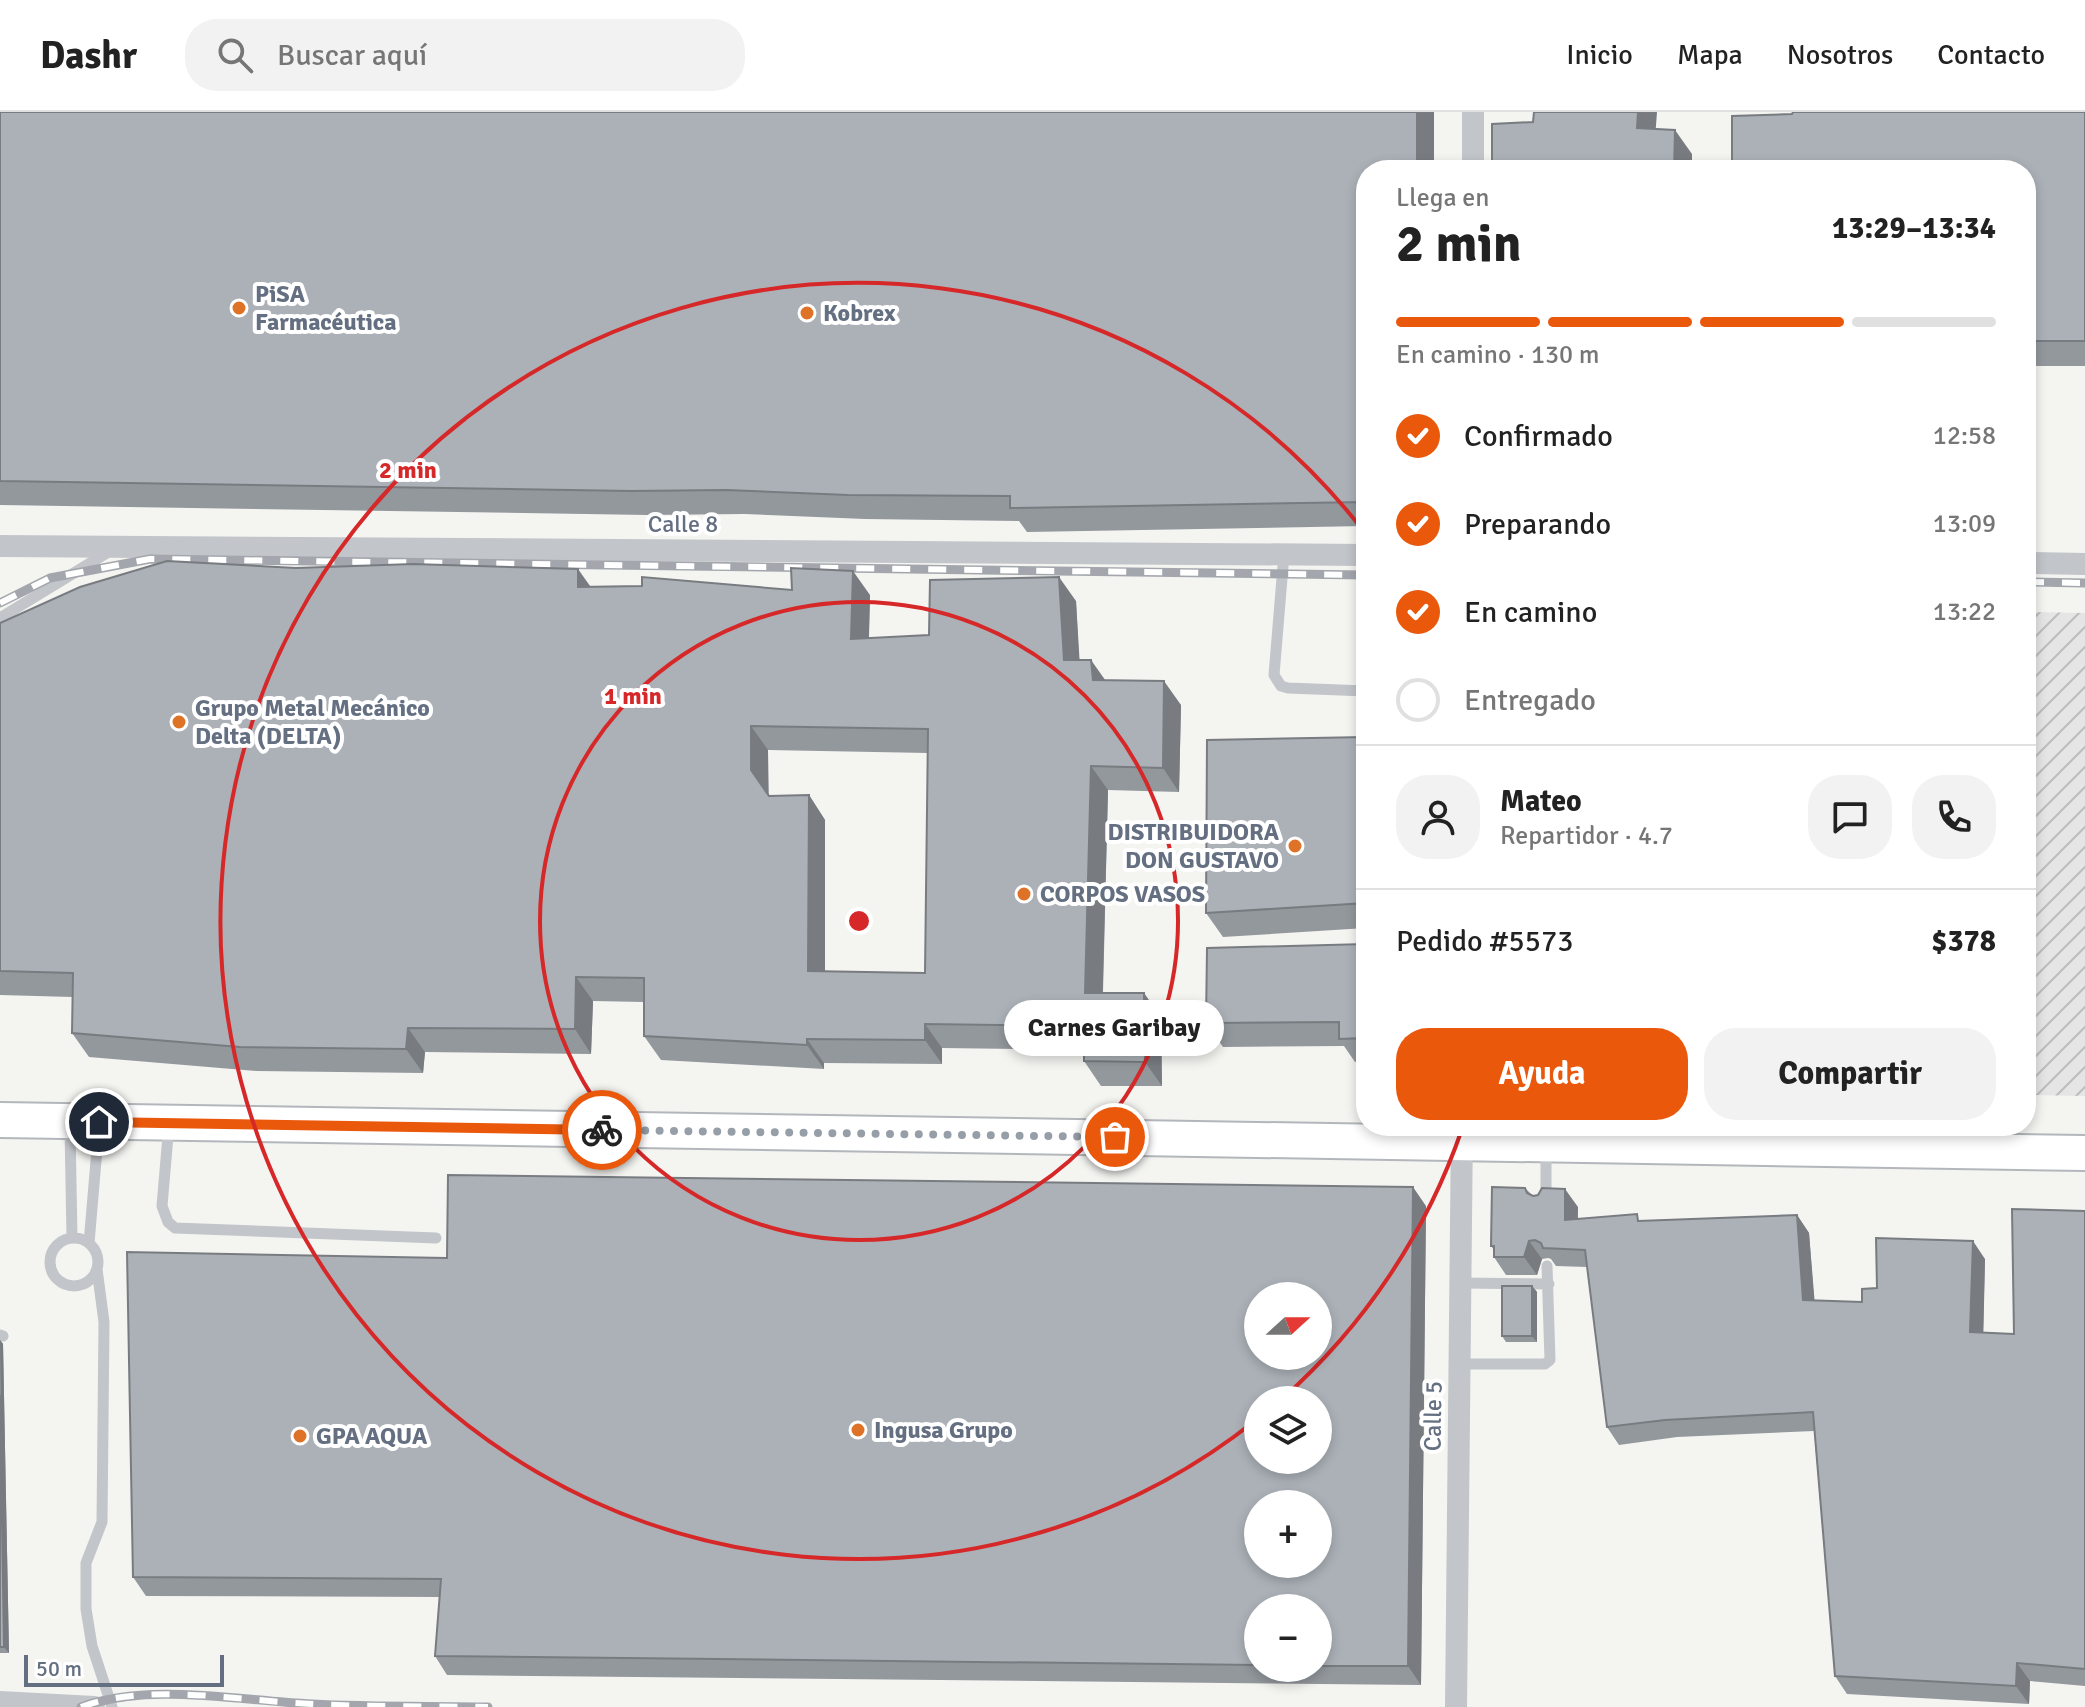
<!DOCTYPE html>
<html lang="es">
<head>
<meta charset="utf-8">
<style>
	:root { --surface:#fff; --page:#f2f2f2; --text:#222; --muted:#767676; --line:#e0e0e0; --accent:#ea580c }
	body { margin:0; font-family:Signika,sans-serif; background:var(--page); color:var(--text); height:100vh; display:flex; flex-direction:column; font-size:30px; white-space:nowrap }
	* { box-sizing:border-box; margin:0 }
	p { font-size:26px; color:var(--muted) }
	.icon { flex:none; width:44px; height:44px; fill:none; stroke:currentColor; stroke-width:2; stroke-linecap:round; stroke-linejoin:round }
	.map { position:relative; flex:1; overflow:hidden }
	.drawer { position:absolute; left:1356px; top:48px; width:680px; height:976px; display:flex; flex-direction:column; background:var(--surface); border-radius:32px; box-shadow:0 4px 12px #0003 }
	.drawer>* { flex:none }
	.needle { width:52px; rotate:69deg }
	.controls { position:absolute; left:1244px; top:1170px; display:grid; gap:16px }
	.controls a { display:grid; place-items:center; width:88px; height:88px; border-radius:50%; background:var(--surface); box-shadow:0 4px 12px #0003; font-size:40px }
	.scale { position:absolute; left:24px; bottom:20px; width:200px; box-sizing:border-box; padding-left:8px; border:4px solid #646f81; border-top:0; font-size:22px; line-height:28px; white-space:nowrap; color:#646f81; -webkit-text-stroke:6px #fff; paint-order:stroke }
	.pin { position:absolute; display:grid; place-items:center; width:68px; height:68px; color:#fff; margin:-34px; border:4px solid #fff; border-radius:50%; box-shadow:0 2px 8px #0007 }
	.courier { position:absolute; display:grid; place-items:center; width:80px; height:80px; margin:-40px; border:6px solid #ea580c; border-radius:50%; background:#fff; color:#222; box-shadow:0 2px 10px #0007 }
	.bubble { position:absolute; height:56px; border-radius:28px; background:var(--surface); box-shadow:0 4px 12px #0003; font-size:26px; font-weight:700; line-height:56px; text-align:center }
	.headline em { font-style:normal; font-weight:700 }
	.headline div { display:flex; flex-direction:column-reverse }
	.headline { display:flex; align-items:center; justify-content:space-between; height:136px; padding:0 40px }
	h1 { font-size:52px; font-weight:700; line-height:60px }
	.bar { display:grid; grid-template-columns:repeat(4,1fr); gap:12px 8px; align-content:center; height:96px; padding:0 40px }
	.bar i { height:10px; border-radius:6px; background:var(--line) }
	.bar .selected { background:var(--accent) }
	.bar p { grid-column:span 4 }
	.line { display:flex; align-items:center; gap:20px; padding:0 40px; border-top:2px solid var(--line) }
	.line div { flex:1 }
	.round { display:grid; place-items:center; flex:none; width:84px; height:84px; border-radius:32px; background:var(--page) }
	ol { padding:0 40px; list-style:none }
	li { display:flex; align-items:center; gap:24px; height:88px }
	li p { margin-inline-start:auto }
	li .icon { padding:8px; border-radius:50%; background:var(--accent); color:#fff; stroke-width:4 }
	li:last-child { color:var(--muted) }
	li i { width:44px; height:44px; border:4px solid var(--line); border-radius:50% }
	.button { display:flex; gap:16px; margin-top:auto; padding:16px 40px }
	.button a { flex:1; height:92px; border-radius:32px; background:var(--accent); color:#fff; font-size:32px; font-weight:700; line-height:92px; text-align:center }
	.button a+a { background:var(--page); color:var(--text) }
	header { display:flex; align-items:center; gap:48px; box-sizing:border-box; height:112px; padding:0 40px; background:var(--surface); border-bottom:2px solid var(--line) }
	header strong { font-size:38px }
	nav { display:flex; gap:44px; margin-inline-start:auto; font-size:28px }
	.search { width:560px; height:72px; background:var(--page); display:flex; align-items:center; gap:20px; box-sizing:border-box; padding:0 28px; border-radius:32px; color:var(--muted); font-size:30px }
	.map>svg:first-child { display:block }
	.industrial { fill:url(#industrial-furrows) }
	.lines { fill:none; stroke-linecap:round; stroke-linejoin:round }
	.primary-casing { stroke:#b3b6bb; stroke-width:38 }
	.service { stroke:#c2c5c9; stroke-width:11 }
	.minor { stroke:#c2c5c9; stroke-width:22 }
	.primary { stroke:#fff; stroke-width:34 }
	.rail-casing { stroke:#a3a7ad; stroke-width:9 }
	.rail { stroke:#fff; stroke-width:6; stroke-dasharray:18; stroke-linecap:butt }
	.wall { fill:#93989d; fill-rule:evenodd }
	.shaded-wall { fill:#787c80 }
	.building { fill:#abb1b7; stroke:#787c80; stroke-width:2; fill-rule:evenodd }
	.done { stroke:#969ea8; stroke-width:8; stroke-dasharray:0 14.4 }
	.route { stroke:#ea580c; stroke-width:10 }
	.ring { fill:none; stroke:#d62828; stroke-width:4 }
	.poi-dot { fill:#de7227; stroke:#fff; stroke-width:3 }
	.labels { text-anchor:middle; stroke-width:8; stroke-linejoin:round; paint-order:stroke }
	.poi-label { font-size:24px; font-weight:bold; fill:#646f81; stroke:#fff; text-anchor:start }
	.street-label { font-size:24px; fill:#646f81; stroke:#fff }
	.centre { fill:#d62828; stroke:#fff; stroke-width:4 }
	.ring-label { font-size:24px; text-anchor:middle; font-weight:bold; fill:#d62828; stroke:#fff; stroke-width:8; stroke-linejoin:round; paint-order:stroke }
</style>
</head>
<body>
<header>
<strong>Dashr</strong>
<div class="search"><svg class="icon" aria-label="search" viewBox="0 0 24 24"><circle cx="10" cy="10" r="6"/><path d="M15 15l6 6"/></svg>Buscar aquí</div>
<nav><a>Inicio</a><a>Mapa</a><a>Nosotros</a><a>Contacto</a></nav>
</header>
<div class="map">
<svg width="2085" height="1595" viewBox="0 0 2085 1595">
	<defs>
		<pattern id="industrial-furrows" width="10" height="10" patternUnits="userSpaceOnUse" patternTransform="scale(2)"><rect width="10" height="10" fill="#e4e5e4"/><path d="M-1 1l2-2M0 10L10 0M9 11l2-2" fill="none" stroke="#bcbebe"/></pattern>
	</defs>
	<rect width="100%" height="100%" fill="#f4f4f1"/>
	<path class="industrial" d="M2026 500 2085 501V984L2026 983Z"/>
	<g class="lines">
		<defs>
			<path id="primary" d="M0 1008 2085 1041"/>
		</defs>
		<use href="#primary" class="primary-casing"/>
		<path class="service" d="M1284 442 1274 563 1281 574 1288 576 1366 579
			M0 506 110 439
			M169 1012 162 1094 168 1110 175 1116 436 1126
			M70 1015 72 1126
			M1546 1035V1089
			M50 1150a24 24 0 1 1 48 0a24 24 0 1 1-48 0Z
			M89 1131 99 1014
			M97 1157 104 1210 102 1410 86 1451V1497L92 1534 112 1595
			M1461 1171 1549 1172
			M0 1223 3 1224
			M1460 1252H1545L1550 1248 1547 1154"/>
		<path class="minor" d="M1473 58V0
			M0 434 1366 443
			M2026 451 2085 452
			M0 1590 94 1595
			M1456 1595 1462 1014"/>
		<use href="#primary" class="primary"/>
		<defs>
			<path id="rail" d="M2026 470 2085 471
				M0 491 50 466 150 447 1366 463
				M81 1595C149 1570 240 1589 312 1592 370 1595 430 1594 488 1595"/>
		</defs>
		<use href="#rail" class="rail-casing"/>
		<use href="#rail" class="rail"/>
	</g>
	<path class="wall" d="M0 0H1434V58H1366V414L1027 420 1019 409 865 407 744 402 648 403 0 393Z
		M2085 0V254H2026V58Z
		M591 475 792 478 870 483 869 526 929 523 1076 489 1079 548 1105 569 1181 593 1179 680 1108 678 1103 881 1161 905 1162 974H1101L1084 949V938L942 936V952L824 951V957L661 948 644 924V890L593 889 591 942 425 940 423 961 257 959 89 945 72 921 73 885 0 883V511ZM768 638 928 641 925 861 825 859V708L809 683 769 684Z
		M1366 625V816L1223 825 1206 801Z
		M1366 832V950H1355L1344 934 1223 935 1206 911Z
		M1525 1076 1533 1084 1578 1095V1107L1642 1109 1797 1103 1809 1121 1814 1188 1862 1190 1877 1176 1985 1147 1983 1220 2014 1222 2085 1099V1574L2030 1569 2029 1592 1847 1582 1835 1564 1814 1319 1677 1325 1619 1333 1607 1315 1587 1155 1556 1154 1551 1147 1548 1146 1542 1147 1537 1163H1506L1494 1145V1138L1491 1134Z
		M1426 1094 1421 1573 447 1563 435 1544 440 1485 146 1484 133 1465 447 1146ZM1258 1496H1318V1556H1258Z
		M1532 1174 1537 1180V1230H1506L1502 1224Z
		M0 1228 3 1232 9 1541H0Z"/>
	<path class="shaded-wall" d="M1417 0H1434V58H1417Z
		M1638 0H1657L1654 40 1637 16Z
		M1675 18 1692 42V58H1674Z
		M578 457 595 481 578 475Z
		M853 459 870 483 868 552 851 527Z
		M1059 465 1076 489 1081 572 1064 548Z
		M1091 548 1108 572 1093 568Z
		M1164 569 1181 593 1179 680 1163 656Z
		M751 614 768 638V682L751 658Z
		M1091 654 1108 678 1102 905 1085 881Z
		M809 683 825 708V883L808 859Z
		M576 865 593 889 591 942 575 917Z
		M1144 881 1161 905 1162 974 1145 950Z
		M925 912 942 936V952L925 928Z
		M408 916 425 940 423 961 406 937Z
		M807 927 824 951V957L807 933Z
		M1413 1075 1426 1094 1421 1573 1408 1554Z
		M1565 1077 1578 1095 1577 1126 1565 1108Z
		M1797 1103 1809 1121 1816 1206 1803 1188Z
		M1529 1129 1542 1147 1537 1163 1524 1145Z
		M1973 1129 1985 1147 1983 1238 1970 1220Z
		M1532 1174 1537 1180V1230L1532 1224Z
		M0 1228 3 1232 9 1541 4 1535Z
		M2017 1551 2030 1569 2029 1592 2016 1574Z"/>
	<path class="building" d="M0 0H1417V58H1366V390L1010 396V384L848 383 727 378 631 379 0 369Z
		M1534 0H1638L1637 16 1675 18 1674 58H1492V12L1533 10Z
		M1793 0H2085V229H2026V58H1732V4L1792 2Z
		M167 449 296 456 413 452 578 457V475L642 474V465L792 478 791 456 853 459 851 527 929 523 930 468 1059 465 1064 548H1091L1093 568 1164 569 1163 656 1091 654 1085 881H1144L1145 950 1084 949V914L925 912V928L807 927V933L644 924V866L576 865 575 917 408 916 406 937 240 935 72 921 73 861 0 859V511L80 475ZM751 614 928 617 925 861 808 859 809 683 769 684 751 658Z
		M1366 625V791L1206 801 1207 628Z
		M1366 832V926L1339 927V910L1206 911 1207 836Z
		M448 1063 1413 1075 1408 1554H1318V1496H1258V1553L435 1544 441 1467 133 1465 127 1140 447 1146ZM1258 1184H1318V1244H1258ZM1258 1288H1318V1348H1258ZM1258 1392H1318V1452H1258Z
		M1492 1075 1525 1076 1527 1081 1533 1084 1538 1083 1542 1076 1565 1077V1108L1637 1102 1638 1109 1797 1103 1803 1188 1862 1190V1177L1877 1176 1876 1126 1973 1129 1970 1220 2014 1222 2012 1097 2085 1099V1557L2017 1551 2016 1574 1835 1564 1813 1300 1665 1308 1607 1315 1585 1138 1543 1136 1541 1131 1535 1128 1529 1129 1524 1145H1494V1134H1491Z
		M1502 1174H1532V1224H1502Z
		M0 1283 4 1535H0Z"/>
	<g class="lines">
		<path class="done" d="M602 1018 1115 1025"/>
		<path class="route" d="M99 1010 602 1018"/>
	</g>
	<g class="ring">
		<circle cx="859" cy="809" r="319"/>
		<path d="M1462 1017A638 638 0 0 1 1282 1287M1256 1308A638 638 0 1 1 1365 421"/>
	</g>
	<g class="poi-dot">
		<circle cx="239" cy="196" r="8"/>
		<circle cx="807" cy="201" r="8"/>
		<circle cx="179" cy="610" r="8"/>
		<circle cx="1295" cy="734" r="8"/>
		<circle cx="1024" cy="782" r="8"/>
		<circle cx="858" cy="1318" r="8"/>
		<circle cx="300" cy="1324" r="8"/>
	</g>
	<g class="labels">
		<g class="poi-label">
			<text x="255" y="190">PiSA<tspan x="255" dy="28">Farmacéutica</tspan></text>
			<text x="823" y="209">Kobrex</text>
			<text x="195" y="604">Grupo Metal Mecánico<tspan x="195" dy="28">Delta (DELTA)</tspan></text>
			<text x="1279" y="728" text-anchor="end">DISTRIBUIDORA<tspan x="1279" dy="28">DON GUSTAVO</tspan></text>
			<text x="1040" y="790">CORPOS VASOS</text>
			<text x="874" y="1326">Ingusa Grupo</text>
			<text x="316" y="1332">GPA AQUA</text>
		</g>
		<g class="street-label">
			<text x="683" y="420">Calle 8</text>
			<text transform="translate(1433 1304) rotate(-89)" y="8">Calle 5</text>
		</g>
	</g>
	<circle cx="859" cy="809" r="12" class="centre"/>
	<g class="ring-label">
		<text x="408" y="366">2 min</text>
		<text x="633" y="592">1 min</text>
	</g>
</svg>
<div class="controls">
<a><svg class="needle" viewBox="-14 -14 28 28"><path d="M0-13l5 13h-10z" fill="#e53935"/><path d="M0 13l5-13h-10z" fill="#767676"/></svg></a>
<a><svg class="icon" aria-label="layers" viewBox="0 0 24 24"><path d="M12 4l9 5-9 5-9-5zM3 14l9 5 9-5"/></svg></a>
<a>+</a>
<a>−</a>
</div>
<div class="scale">50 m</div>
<div class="pin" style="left:1115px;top:1025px;background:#ea580c"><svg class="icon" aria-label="bag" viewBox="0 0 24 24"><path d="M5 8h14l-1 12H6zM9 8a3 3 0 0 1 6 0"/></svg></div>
<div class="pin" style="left:99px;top:1010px;background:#1f2937"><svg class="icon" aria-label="home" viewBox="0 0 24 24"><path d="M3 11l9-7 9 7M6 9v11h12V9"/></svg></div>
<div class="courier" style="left:602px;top:1018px"><svg class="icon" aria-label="bike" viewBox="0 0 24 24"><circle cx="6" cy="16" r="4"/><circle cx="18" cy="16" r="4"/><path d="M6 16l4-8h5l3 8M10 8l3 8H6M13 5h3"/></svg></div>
<div class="bubble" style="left:1004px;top:888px;width:220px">Carnes Garibay</div>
<section class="drawer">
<div class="headline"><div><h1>2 min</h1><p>Llega en</p></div><em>13:29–13:34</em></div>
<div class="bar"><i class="selected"></i><i class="selected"></i><i class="selected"></i><i></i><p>En camino · 130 m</p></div>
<ol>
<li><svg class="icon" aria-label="check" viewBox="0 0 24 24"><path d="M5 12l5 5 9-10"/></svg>Confirmado<p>12:58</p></li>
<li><svg class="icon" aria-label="check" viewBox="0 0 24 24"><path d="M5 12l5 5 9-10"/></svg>Preparando<p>13:09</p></li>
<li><svg class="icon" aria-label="check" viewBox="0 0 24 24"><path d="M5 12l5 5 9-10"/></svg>En camino<p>13:22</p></li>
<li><i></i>Entregado</li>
</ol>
<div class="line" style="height:144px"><a class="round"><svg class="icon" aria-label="person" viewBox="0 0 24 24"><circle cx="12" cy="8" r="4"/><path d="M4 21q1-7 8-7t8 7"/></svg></a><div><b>Mateo</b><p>Repartidor · 4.7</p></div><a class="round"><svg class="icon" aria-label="chat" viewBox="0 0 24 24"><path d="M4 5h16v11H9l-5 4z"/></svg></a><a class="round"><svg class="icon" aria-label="phone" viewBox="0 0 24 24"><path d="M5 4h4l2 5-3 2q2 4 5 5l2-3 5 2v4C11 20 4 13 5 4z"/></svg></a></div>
<div class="line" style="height:104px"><div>Pedido #5573</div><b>$378</b></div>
<div class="button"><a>Ayuda</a><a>Compartir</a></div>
</section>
</div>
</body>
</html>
